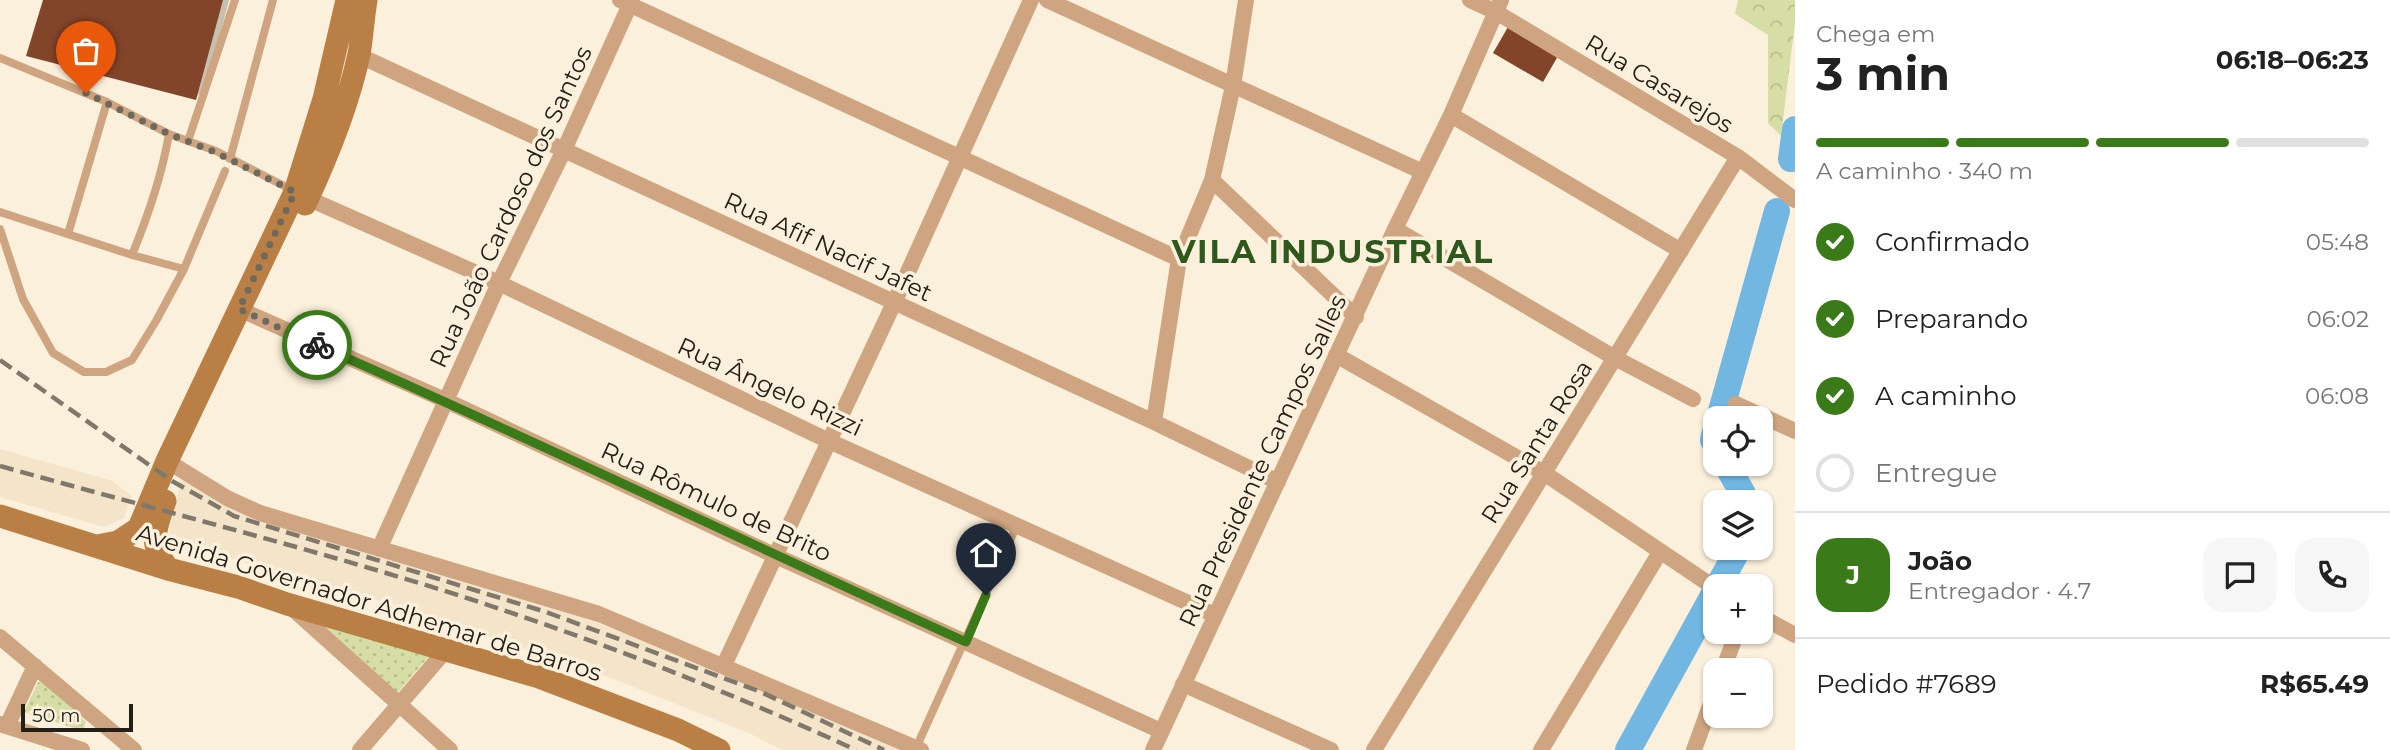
<!DOCTYPE html>
<html lang="pt">
<head>
<meta charset="utf-8">
<style>
	:root { --surface:#fff; --page:#f6f6f6; --text:#222; --muted:#767676; --line:#e0e0e0; --accent:#3b7a19 }
	body { margin:0; font-family:Montserrat,sans-serif; background:var(--page); color:var(--text); height:100vh; display:flex; flex-direction:column; font-size:26px; white-space:nowrap }
	* { box-sizing:border-box; margin:0 }
	p { font-size:23px; color:var(--muted) }
	.icon { flex:none; width:38px; height:38px; fill:none; stroke:currentColor; stroke-width:2; stroke-linecap:round; stroke-linejoin:round }
	.map { position:relative; flex:1; overflow:hidden }
	.drawer { display:flex; flex-direction:column; background:var(--surface); width:595px }
	.drawer>* { flex:none }
	.controls { position:absolute; left:1703px; top:406px; display:grid; gap:14px }
	.controls a { display:grid; place-items:center; width:70px; height:70px; border-radius:14px; background:var(--surface); box-shadow:0 2px 5px #0004; font-size:35px }
	.scale { position:absolute; left:21px; bottom:18px; width:112px; box-sizing:border-box; padding-left:7px; border:4px solid #242019; border-top:0; font-size:19px; line-height:24px; white-space:nowrap; color:#242019; -webkit-text-stroke:5px #fbf0db; paint-order:stroke }
	.pin { position:absolute; display:grid; place-items:center; width:60px; height:60px; color:#fff; margin:-72px -30px; border-radius:50% 50% 50% 0; rotate:-45deg; box-shadow:0 0 7px #0007 }
	.pin .icon { rotate:45deg }
	.courier { position:absolute; display:grid; place-items:center; width:70px; height:70px; margin:-35px; border:5px solid #3b7a19; border-radius:50%; background:#fff; color:#222; box-shadow:0 2px 9px #0007 }
	.headline em { font-style:normal; font-weight:700 }
	.headline div { display:flex; flex-direction:column-reverse }
	.headline { display:flex; align-items:center; justify-content:space-between; height:119px; padding:0 21px }
	h1 { font-size:46px; font-weight:700; line-height:52px }
	.bar { display:grid; grid-template-columns:repeat(4,1fr); gap:10px 7px; align-content:center; height:84px; padding:0 21px }
	.bar i { height:9px; border-radius:5px; background:var(--line) }
	.bar .selected { background:var(--accent) }
	.bar p { grid-column:span 4 }
	.line { display:flex; align-items:center; gap:18px; padding:0 21px; border-top:2px solid var(--line) }
	.line div { flex:1 }
	.round { display:grid; place-items:center; flex:none; width:74px; height:74px; border-radius:21px; background:var(--page) }
	ol { padding:0 21px; list-style:none }
	li { display:flex; align-items:center; gap:21px; height:77px }
	li p { margin-inline-start:auto }
	li .icon { padding:7px; border-radius:50%; background:var(--accent); color:#fff; stroke-width:4 }
	li:last-child { color:var(--muted) }
	li i { width:38px; height:38px; border:4px solid var(--line); border-radius:50% }
	main { display:flex; flex:1; min-height:0 }
	.map>svg:first-child { display:block }
	.built { fill:#f4e5ca }
	.forest { fill:url(#forest-crowns) }
	.park { fill:url(#park-dots) }
	.shadow { fill:#0003 }
	.lines { fill:none; stroke-linecap:round; stroke-linejoin:round }
	.river { stroke:#71b7e2; stroke-width:26 }
	.building { fill:#83452a }
	.lane { stroke:#cea580; stroke-width:8 }
	.street { stroke:#cea580; stroke-width:16 }
	.secondary { stroke:#ba7f44; stroke-width:23 }
	.rail { stroke:#7f786b; stroke-width:4.5; stroke-dasharray:14 7; stroke-linecap:butt }
	.done { stroke:#6f695d; stroke-width:7; stroke-dasharray:0 12.6 }
	.route { stroke:#3b7a19; stroke-width:9 }
	.labels { text-anchor:middle; stroke-width:7; stroke-linejoin:round; paint-order:stroke }
	.street-label { font-size:24px; fill:#242019; stroke:#fbf0db }
	.district-label { font-size:32px; font-weight:bold; letter-spacing:2px; fill:#2f581d; stroke:#fbf0db }
</style>
</head>
<body>
<main>
<div class="map">
<svg width="1795" height="750" viewBox="0 0 1795 750">
	<defs>
		<pattern id="forest-crowns" width="20" height="18" patternUnits="userSpaceOnUse" patternTransform="scale(1.75)"><rect width="20" height="18" fill="#d6dea6"/><path d="M2 6a3 3 0 1 1 6 0M12 15a3 3 0 1 1 6 0" fill="none" stroke="#b8be8e"/></pattern>
		<pattern id="park-dots" width="8" height="8" patternUnits="userSpaceOnUse" patternTransform="scale(1.75)"><rect width="8" height="8" fill="#d6dea6"/><path d="M2 2h.1M6 6h.1" fill="none" stroke="#b8be8e" stroke-width="1.8" stroke-linecap="round"/></pattern>
	</defs>
	<rect width="100%" height="100%" fill="#fbf0db"/>
	<path class="built" d="M0 449 113 481 131 496 124 518 104 527 0 497Z
		M181 479 235 510 532 600 611 628 754 684 903 750H782L751 734 601 674 368 597 167 541Z"/>
	<path class="forest" d="M1738 0H1795V23L1781 136 1768 123V35L1735 14Z"/>
	<path class="park" d="M322 625 430 655 394 697Z
		M38 682 47 683 86 722 83 731 24 712Z"/>
	<path class="shadow" d="M45 0H229L206 88 195 98Z"/>
	<g class="lines">
		<path class="river" d="M1791 159 1795 129
			M1719 418 1777 211
			M1715 432 1713 440 1715 444
			M1726 464 1743 494 1745 502
			M1718 586 1739 548
			M1628 750 1715 592"/>
	</g>
	<path class="building" d="M43 0H223L196 100 26 56Z
		M1508 27 1558 56 1543 82 1493 53Z"/>
	<g class="lines">
		<path class="lane" d="M235 0 188 141 216 151 292 190
			M0 58 107 102 169 134 188 141
			M230 159 273 0
			M0 212 132 255 184 269
			M0 229 23 299 53 353 84 372H106L132 360 156 321 184 269 225 171
			M68 234 107 102
			M132 255C148 216 162 175 169 134
			M916 748 1017 525"/>
		<path class="street" d="M620 0 1179 259
			M1047 0 1423 172
			M1470 0 1496 12 1738 157 1795 200
			M358 55 1154 422 1278 482
			M1451 115 1681 251
			M1212 180 1356 317
			M298 194 499 283 829 441 1215 615
			M1395 229 1615 358 1693 399
			M239 309 447 401 776 556 1161 731
			M1336 355 1544 473 1715 588
			M1736 404 1795 431
			M1154 422 1179 259 1212 180 1233 86 1246 0
			M167 461 227 498 260 513 599 614 921 750
			M380 547 499 283 564 150 632 0
			M292 608 450 750
			M1760 616 1795 635
			M0 637 134 750
			M724 665 894 303 1031 0
			M1723 670 1737 632
			M1183 684 1331 750
			M0 724 82 750
			M7 726 35 666
			M360 750 446 650
			M1153 750 1395 229 1451 115 1501 0
			M1374 750 1738 157
			M1541 750 1660 552
			M1694 750 1715 692"/>
		<path class="secondary" d="M305 204C327 157 348 106 359 54 362 37 363 18 366 0
			M165 501C155 530 148 542 168 569
			M0 516 168 569 238 587 287 604 539 677 678 730 719 750
			M97 546 118 542 139 528 167 461 295 192 324 99 347 0"/>
		<path class="rail" d="M0 360 172 481 234 516 546 612 761 692 884 750
			M0 466C157 510 315 549 470 599 601 642 730 692 856 750"/>
	</g>
	<g class="lines">
		<path class="done" d="M86 93 169 134 215 152 295 192 239 309 317 345"/>
		<path class="route" d="M317 345C535 440 749 544 966 642L986 595"/>
	</g>
	<g class="labels">
		<g class="street-label">
			<text transform="translate(1659 84) rotate(31)" y="8">Rua Casarejos</text>
			<text transform="translate(511 207) rotate(-65)" y="8">Rua João Cardoso dos Santos</text>
			<text transform="translate(828 247) rotate(25)" y="8">Rua Afif Nacif Jafet</text>
			<text transform="translate(770 387) rotate(25)" y="8">Rua Ângelo Rizzi</text>
			<text transform="translate(1537 442) rotate(-58)" y="8">Rua Santa Rosa</text>
			<text transform="translate(1263 461) rotate(-65)" y="8">Rua Presidente Campos Salles</text>
			<text transform="translate(716 502) rotate(25)" y="8">Rua Rômulo de Brito</text>
			<text transform="translate(369 603) rotate(17)" y="8">Avenida Governador Adhemar de Barros</text>
		</g>
		<g class="district-label">
			<text x="1333" y="263">VILA INDUSTRIAL</text>
		</g>
	</g>
</svg>
<div class="controls">
<a><svg class="icon" aria-label="locate" viewBox="0 0 24 24"><circle cx="12" cy="12" r="6"/><path d="M12 2v4M12 18v4M2 12h4M18 12h4"/></svg></a>
<a><svg class="icon" aria-label="layers" viewBox="0 0 24 24"><path d="M12 4l9 5-9 5-9-5zM3 14l9 5 9-5"/></svg></a>
<a>+</a>
<a>−</a>
</div>
<div class="scale">50 m</div>
<div class="pin" style="left:86px;top:93px;background:#ea580c"><svg class="icon" aria-label="bag" viewBox="0 0 24 24"><path d="M5 8h14l-1 12H6zM9 8a3 3 0 0 1 6 0"/></svg></div>
<div class="pin" style="left:986px;top:595px;background:#1f2937"><svg class="icon" aria-label="home" viewBox="0 0 24 24"><path d="M3 11l9-7 9 7M6 9v11h12V9"/></svg></div>
<div class="courier" style="left:317px;top:345px"><svg class="icon" aria-label="bike" viewBox="0 0 24 24"><circle cx="6" cy="16" r="4"/><circle cx="18" cy="16" r="4"/><path d="M6 16l4-8h5l3 8M10 8l3 8H6M13 5h3"/></svg></div>
</div>
<section class="drawer">
<div class="headline"><div><h1>3 min</h1><p>Chega em</p></div><em>06:18–06:23</em></div>
<div class="bar"><i class="selected"></i><i class="selected"></i><i class="selected"></i><i></i><p>A caminho · 340 m</p></div>
<ol>
<li><svg class="icon" aria-label="check" viewBox="0 0 24 24"><path d="M5 12l5 5 9-10"/></svg>Confirmado<p>05:48</p></li>
<li><svg class="icon" aria-label="check" viewBox="0 0 24 24"><path d="M5 12l5 5 9-10"/></svg>Preparando<p>06:02</p></li>
<li><svg class="icon" aria-label="check" viewBox="0 0 24 24"><path d="M5 12l5 5 9-10"/></svg>A caminho<p>06:08</p></li>
<li><i></i>Entregue</li>
</ol>
<div class="line" style="height:126px"><b class="round" style="background:var(--accent);color:#fff">J</b><div><b>João</b><p>Entregador · 4.7</p></div><a class="round"><svg class="icon" aria-label="chat" viewBox="0 0 24 24"><path d="M4 5h16v11H9l-5 4z"/></svg></a><a class="round"><svg class="icon" aria-label="phone" viewBox="0 0 24 24"><path d="M5 4h4l2 5-3 2q2 4 5 5l2-3 5 2v4C11 20 4 13 5 4z"/></svg></a></div>
<div class="line" style="height:91px"><div>Pedido #7689</div><b>R$65.49</b></div>
</section>
</main>
</body>
</html>
